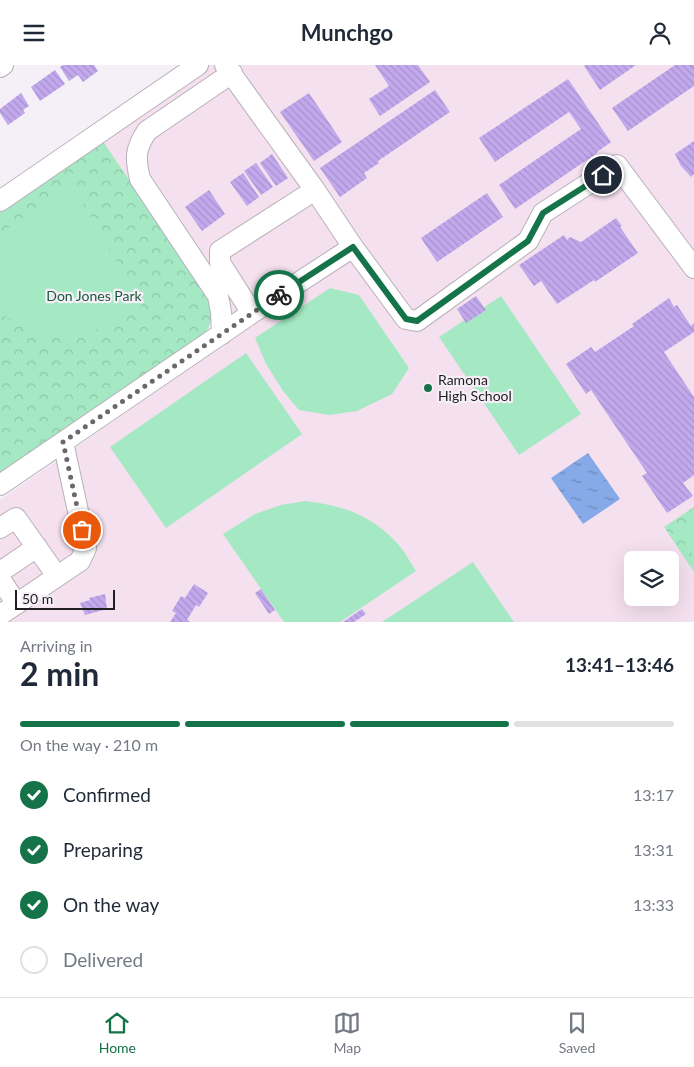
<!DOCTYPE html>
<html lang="en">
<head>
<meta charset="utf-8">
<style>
	:root { --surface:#fff; --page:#f2f2f3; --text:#1f2937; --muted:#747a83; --line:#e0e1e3; --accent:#147349 }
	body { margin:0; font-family:Lato,sans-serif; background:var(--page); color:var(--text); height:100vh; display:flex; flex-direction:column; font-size:19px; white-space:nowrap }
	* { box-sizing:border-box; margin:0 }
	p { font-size:16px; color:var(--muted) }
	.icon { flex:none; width:28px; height:28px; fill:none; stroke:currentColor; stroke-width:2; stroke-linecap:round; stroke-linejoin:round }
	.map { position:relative; height:557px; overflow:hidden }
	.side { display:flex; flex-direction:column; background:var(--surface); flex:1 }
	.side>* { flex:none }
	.buttons { position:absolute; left:624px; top:486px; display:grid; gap:10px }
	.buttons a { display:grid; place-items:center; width:55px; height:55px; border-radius:8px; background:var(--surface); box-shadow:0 5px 20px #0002; font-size:25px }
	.scale { position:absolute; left:15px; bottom:12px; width:100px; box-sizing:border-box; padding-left:5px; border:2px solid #201e21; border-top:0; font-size:14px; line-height:18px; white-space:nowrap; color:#201e21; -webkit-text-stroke:4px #f5eff7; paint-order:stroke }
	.pin { position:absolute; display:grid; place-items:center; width:42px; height:42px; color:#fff; margin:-21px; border:2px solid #fff; border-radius:50%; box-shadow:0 1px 5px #0007 }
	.courier { position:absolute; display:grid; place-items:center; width:50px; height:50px; margin:-25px; border:4px solid #147349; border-radius:50%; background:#fff; color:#222; box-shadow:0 1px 6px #0007 }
	.overview em { font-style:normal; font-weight:700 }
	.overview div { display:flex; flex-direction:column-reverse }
	.overview { display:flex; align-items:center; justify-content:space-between; height:85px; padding:0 20px }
	h1 { font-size:32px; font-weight:700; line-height:38px }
	.bar { display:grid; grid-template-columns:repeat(4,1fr); gap:8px 5px; align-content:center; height:60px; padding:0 20px }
	.bar i { height:6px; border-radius:4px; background:var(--line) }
	.bar .current { background:var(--accent) }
	.bar p { grid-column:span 4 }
	ol { padding:0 20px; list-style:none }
	li { display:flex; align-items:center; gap:15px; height:55px }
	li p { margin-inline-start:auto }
	li .icon { padding:5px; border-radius:50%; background:var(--accent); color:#fff; stroke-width:4 }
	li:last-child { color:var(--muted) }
	li i { width:28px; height:28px; border:2px solid var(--line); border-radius:50% }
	header { display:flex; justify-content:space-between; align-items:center; height:65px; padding:0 20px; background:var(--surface); font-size:22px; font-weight:700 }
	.dock { display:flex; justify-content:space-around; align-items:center; height:70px; border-top:1px solid var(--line); background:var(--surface); font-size:14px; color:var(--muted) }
	.dock a { display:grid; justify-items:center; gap:2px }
	.dock .current { color:var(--accent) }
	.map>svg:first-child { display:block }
	.education { fill:#f5e0ef; fill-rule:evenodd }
	.park { fill:url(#park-crowns) }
	.pitch { fill:#a4e9c3 }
	.water { fill:url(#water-ripples) }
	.building { fill:url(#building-back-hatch) }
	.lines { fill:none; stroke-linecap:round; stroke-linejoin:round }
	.minor-casing { stroke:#b7b1b9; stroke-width:22 }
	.minor { stroke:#fff; stroke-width:20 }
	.done { stroke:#6b676c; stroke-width:5; stroke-dasharray:0 9 }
	.route { stroke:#147349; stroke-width:6 }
	.poi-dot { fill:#147349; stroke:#f5eff7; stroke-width:2 }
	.labels { text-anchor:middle; stroke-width:4.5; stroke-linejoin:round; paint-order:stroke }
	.park-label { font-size:14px; fill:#1c583c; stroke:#f5eff7 }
	.poi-label { font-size:14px; fill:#201e21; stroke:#f5eff7; text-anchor:start }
</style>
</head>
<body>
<header><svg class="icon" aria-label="menu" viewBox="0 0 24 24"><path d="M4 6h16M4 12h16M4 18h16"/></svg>Munchgo<svg class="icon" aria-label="person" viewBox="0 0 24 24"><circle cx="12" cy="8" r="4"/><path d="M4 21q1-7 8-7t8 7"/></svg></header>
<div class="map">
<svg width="694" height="557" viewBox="0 0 694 557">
	<defs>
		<pattern id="park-crowns" width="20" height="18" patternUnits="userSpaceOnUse" patternTransform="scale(1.25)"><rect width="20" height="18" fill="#a4e9c3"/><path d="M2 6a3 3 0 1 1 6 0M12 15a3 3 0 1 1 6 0" fill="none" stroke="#8dc7a7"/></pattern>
		<pattern id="water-ripples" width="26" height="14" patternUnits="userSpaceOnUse" patternTransform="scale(1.25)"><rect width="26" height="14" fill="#86a9e7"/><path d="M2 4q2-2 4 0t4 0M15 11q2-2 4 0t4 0" fill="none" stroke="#6d89bb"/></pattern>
		<pattern id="building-back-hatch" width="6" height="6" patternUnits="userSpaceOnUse" patternTransform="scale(1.25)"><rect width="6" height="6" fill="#c2a9ed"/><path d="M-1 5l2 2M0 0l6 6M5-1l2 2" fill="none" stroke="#a691cb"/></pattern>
	</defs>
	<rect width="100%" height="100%" fill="#f5eff7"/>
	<path class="education" d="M183 0H694V557H0V435L238 270 0 125ZM632 495H670V532H632Z"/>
	<path class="park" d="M102 75 210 233C213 251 213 258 202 273L0 411V145Z
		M694 442V507L664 462Z"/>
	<path class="pitch" d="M61 125 77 128 142 243 110 262 72 269 37 266 0 249V169Z
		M330 223 359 230 409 303 392 329 357 346 329 350 299 345 283 326 266 299 255 273Z
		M501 231 581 349 519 390 439 272Z
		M246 288 302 369 166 463 110 382Z
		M305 436C342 440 371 450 396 477 404 485 410 497 416 506L340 557H284L223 469 255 449 281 440Z
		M694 455V492L677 466Z
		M473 497 514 557H382Z"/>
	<path class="water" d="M588 388 620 434 583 459 551 413Z"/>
	<path class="building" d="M63 0H94L98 6 83 17 78 10 69 16 60 2Z
		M375 0H418L430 17 380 51 369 34 389 21Z
		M586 0H636L600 25 584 1Z
		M675 0H694V21L628 66 612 43Z
		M55 5 65 19 40 36 31 22Z
		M568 14 611 77 597 87V88L515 144 499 120 581 64 569 47 495 97 479 73Z
		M435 25 450 47 378 96 379 98 364 108 367 113 340 132 320 103Z
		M21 28 29 41 23 45 25 48 8 60 0 48V44Z
		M309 28 342 77 314 96 280 47Z
		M694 76V109L691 112 681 101 675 89Z
		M272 89 288 113 276 121 260 98Z
		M256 98 273 122 261 130 244 106Z
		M243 108 259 132 247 141 230 117Z
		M209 125 225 149 202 166 185 142Z
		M487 128 503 152 437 197 421 173Z
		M616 153 622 161 620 162 638 188 595 217 594 215 557 239 541 216 534 221 519 200 564 170 567 175 570 172 581 177Z
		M476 231 486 245 466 258 457 244Z
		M669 233 674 242 677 240 691 261 694 258V267L664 287 694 332V410L683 418 693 431 667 448 642 411 647 408 591 325 586 329 566 299 591 282 595 287 634 261 632 259Z
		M194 519 208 528 199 542 196 540 187 555 190 557H170L176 548 172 546 181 531 185 533Z
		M261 524 275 545 269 549 255 528Z
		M105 529 107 544 85 550 80 538 90 535 89 533Z
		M362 544 366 549 354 557H343Z"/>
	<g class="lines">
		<defs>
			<path id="minor" d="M225 0 315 125
				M0 2 3 0
				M0 136 198 0
				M252 248 220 198V186L315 125 353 182
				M222 269 221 247 218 231 140 114C135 93 135 84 147 66L232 8
				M0 420 252 248 353 182 406 254 417 256 528 176 543 148 617 100 694 203
				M0 463 16 453 57 511
				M0 507 37 482
				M0 514 17 539
				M0 550 80 496 86 483 63 377"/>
		</defs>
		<use href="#minor" class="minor-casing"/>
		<use href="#minor" class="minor"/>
	</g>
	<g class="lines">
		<path class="done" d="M82 465 63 377 279 230"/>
		<path class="route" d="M279 230 353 182 406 254 417 256 528 176 543 148 603 110"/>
	</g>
	<circle class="poi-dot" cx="428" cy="323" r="5"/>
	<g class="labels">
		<g class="park-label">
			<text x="94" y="236">Don Jones Park</text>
		</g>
		<g class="poi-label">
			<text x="438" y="320">Ramona<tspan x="438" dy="16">High School</tspan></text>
		</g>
	</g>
</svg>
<div class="buttons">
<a><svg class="icon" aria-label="layers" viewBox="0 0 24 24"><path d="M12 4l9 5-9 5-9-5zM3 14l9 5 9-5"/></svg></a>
</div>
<div class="scale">50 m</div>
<div class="pin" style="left:82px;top:465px;background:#ea580c"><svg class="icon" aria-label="bag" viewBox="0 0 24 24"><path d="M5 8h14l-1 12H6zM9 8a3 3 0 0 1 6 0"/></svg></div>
<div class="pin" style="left:603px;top:110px;background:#1f2937"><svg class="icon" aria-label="home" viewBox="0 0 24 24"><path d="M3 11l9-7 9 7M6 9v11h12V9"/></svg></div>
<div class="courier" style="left:279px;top:230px"><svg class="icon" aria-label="bike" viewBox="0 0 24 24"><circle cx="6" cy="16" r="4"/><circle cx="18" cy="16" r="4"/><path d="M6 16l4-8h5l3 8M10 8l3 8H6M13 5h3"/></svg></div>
</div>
<section class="side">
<div class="overview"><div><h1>2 min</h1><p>Arriving in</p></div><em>13:41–13:46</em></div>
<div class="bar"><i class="current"></i><i class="current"></i><i class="current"></i><i></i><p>On the way · 210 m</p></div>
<ol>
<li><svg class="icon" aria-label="check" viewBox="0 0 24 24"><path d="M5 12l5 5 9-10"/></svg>Confirmed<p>13:17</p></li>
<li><svg class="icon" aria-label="check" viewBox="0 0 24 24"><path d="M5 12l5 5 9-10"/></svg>Preparing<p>13:31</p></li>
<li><svg class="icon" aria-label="check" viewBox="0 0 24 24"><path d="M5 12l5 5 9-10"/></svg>On the way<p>13:33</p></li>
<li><i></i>Delivered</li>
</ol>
</section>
<nav class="dock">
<a class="current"><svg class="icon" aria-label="home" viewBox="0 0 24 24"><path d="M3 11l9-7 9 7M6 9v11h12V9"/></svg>Home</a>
<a><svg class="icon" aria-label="map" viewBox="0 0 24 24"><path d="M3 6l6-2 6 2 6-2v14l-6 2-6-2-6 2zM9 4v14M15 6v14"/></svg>Map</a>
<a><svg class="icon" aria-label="saved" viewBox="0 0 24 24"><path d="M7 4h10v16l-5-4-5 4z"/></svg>Saved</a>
</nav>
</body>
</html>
